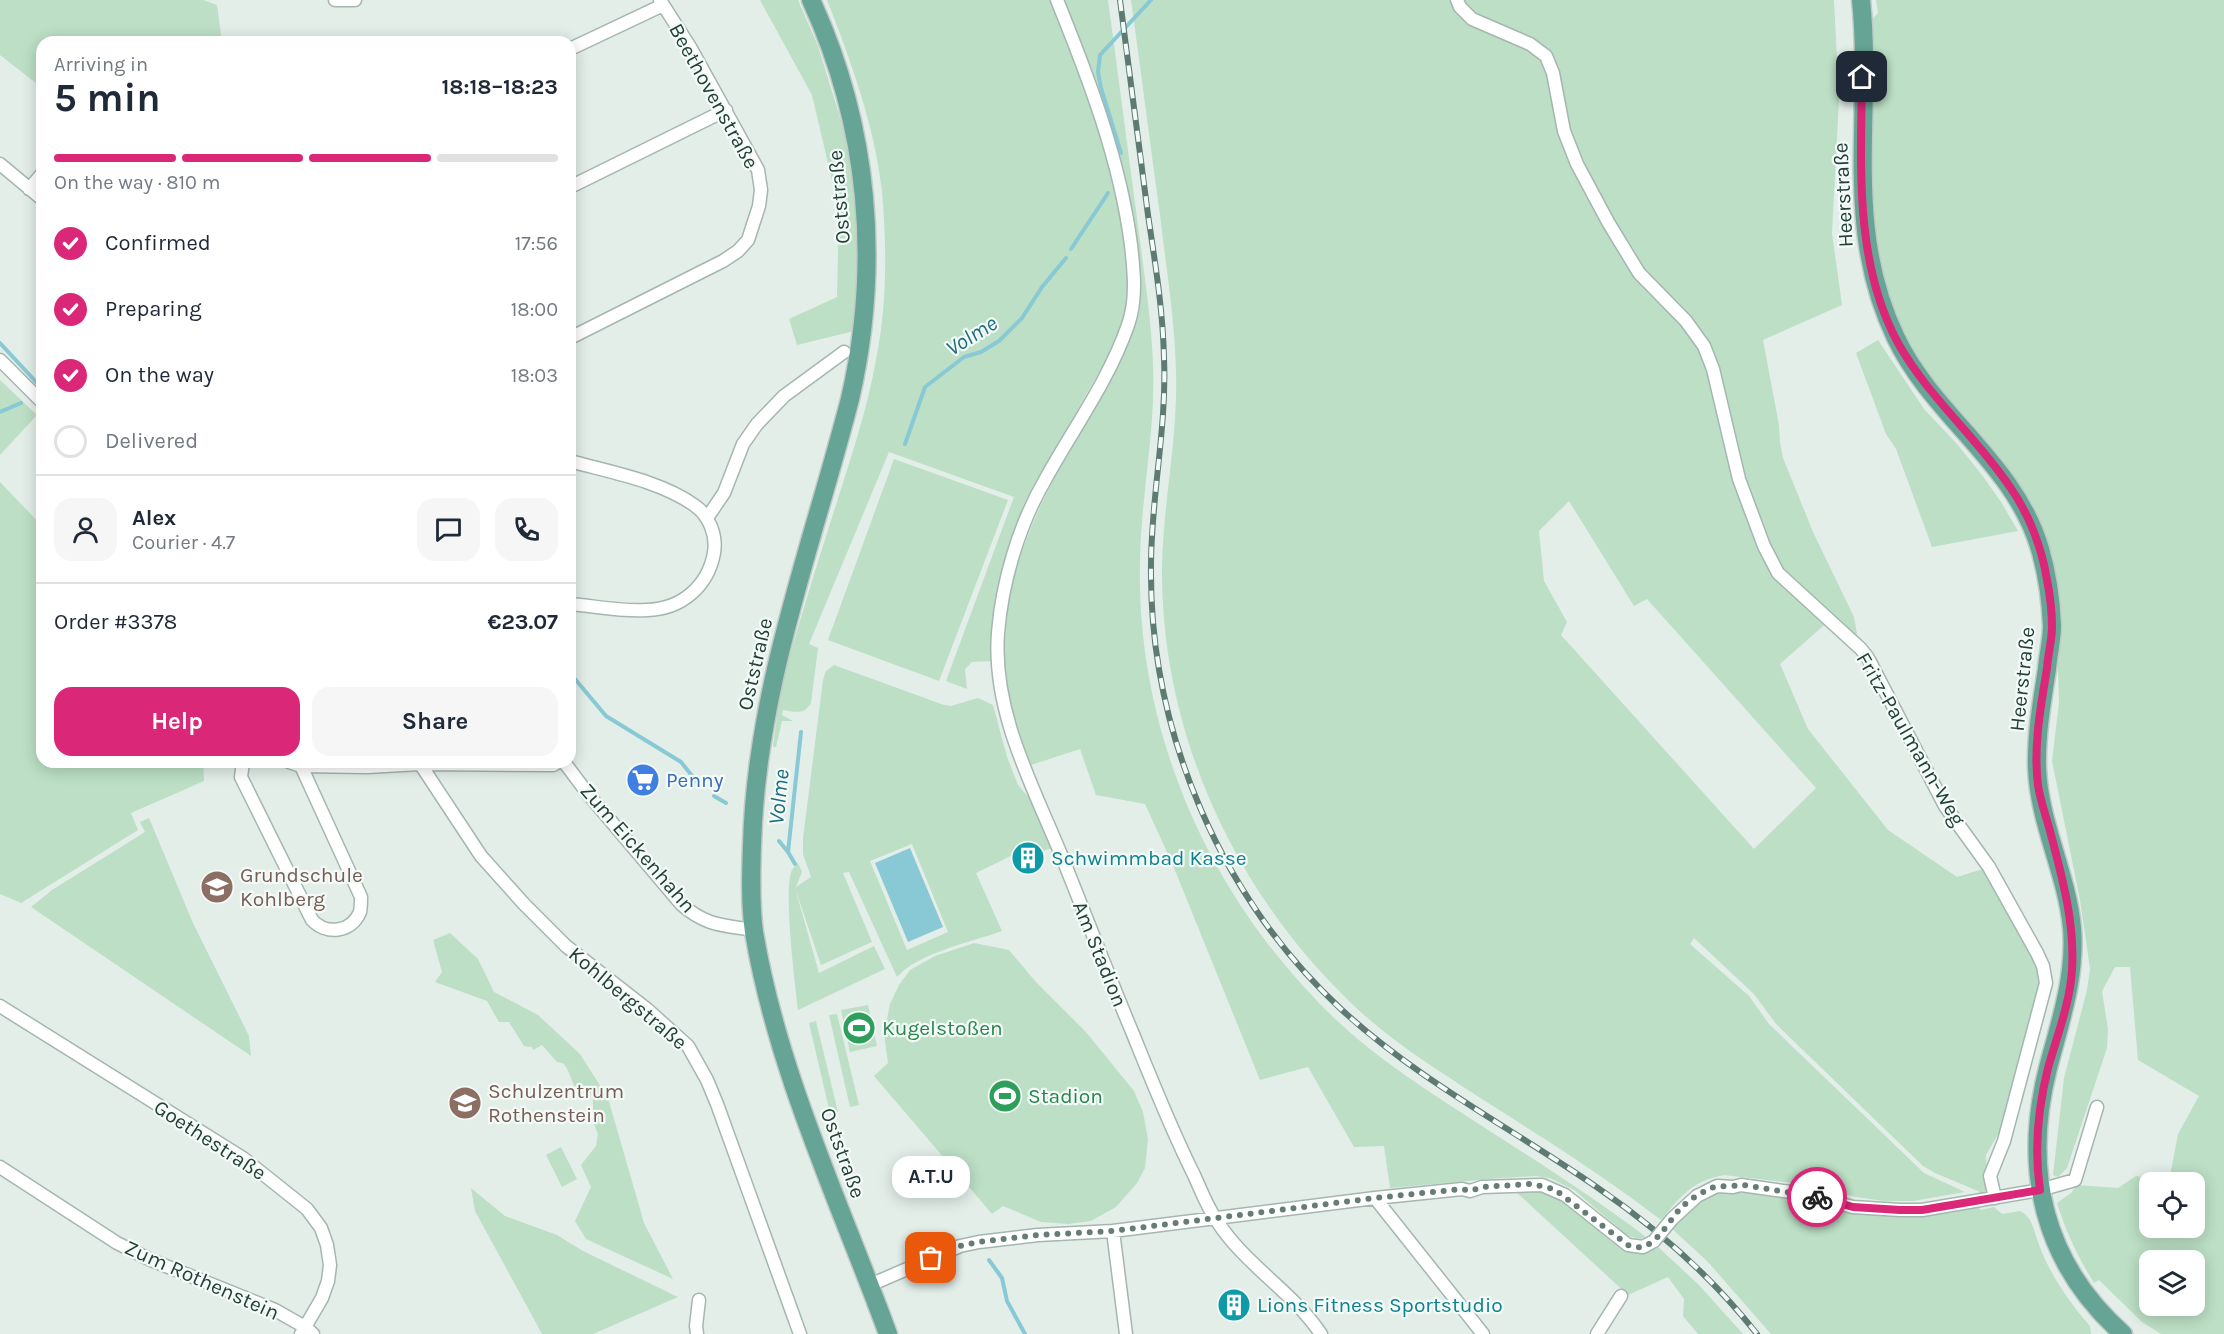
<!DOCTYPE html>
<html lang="en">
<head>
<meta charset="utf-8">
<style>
	:root { --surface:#fff; --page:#f6f6f7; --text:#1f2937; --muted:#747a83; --line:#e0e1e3; --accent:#db2777 }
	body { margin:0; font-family:Karla,sans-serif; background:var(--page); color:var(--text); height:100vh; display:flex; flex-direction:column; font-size:22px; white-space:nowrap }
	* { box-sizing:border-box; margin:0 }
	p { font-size:20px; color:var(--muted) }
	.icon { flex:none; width:33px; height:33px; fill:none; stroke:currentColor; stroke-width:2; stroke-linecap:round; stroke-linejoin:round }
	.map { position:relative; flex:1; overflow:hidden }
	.side { position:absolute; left:36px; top:36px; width:540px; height:732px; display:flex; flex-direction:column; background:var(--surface); border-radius:18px; box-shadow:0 3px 15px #0003 }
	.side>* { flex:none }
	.buttons { position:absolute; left:2139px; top:1172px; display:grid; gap:12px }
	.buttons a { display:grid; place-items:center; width:66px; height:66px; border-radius:12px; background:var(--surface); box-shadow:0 3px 15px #0003; font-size:30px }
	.pin { position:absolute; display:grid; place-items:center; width:51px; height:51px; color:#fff; margin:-26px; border-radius:12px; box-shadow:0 3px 9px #0006 }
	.courier { position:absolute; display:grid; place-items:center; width:60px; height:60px; margin:-30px; border:4px solid #db2777; border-radius:50%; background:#fff; color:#222; box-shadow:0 2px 8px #0007 }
	.bubble { position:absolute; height:42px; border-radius:18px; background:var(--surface); box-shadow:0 3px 15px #0003; font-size:20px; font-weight:700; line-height:42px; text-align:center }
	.head em { font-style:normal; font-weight:700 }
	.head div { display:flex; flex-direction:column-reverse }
	.head { display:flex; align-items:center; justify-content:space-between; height:102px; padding:0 18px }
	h1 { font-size:39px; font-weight:700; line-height:45px }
	.bar { display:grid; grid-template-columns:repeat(4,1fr); gap:9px 6px; align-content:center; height:72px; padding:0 18px }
	.bar i { height:8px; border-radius:4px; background:var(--line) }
	.bar .on { background:var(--accent) }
	.bar p { grid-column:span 4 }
	.line { display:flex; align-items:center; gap:15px; padding:0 18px; border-top:2px solid var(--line) }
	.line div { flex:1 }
	.round { display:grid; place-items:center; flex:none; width:63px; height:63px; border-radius:18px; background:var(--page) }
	ol { padding:0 18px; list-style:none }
	li { display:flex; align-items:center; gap:18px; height:66px }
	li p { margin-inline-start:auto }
	li .icon { padding:6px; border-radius:50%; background:var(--accent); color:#fff; stroke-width:4 }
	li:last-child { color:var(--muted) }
	li i { width:33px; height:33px; border:3px solid var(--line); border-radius:50% }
	.primary-button { display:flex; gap:12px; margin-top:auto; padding:12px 18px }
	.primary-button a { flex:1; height:69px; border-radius:18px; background:var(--accent); color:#fff; font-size:24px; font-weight:700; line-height:69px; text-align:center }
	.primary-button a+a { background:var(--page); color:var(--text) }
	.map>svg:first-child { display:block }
	.green { fill:#bcdfc5; fill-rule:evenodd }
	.water { fill:#89c9d5 }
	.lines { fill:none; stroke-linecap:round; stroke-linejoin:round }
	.stream { stroke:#89c9d5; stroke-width:4 }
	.street-casing { stroke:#a5b6b0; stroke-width:15 }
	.primary-casing { stroke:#c1cac7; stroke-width:21 }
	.street { stroke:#fff; stroke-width:12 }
	.primary { stroke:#66a595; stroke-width:18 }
	.rail-casing { stroke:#5d7b73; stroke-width:6 }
	.rail { stroke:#f4faf7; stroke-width:4; stroke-dasharray:11; stroke-linecap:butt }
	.street-bridge-casing { stroke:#a5b6b0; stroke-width:15; stroke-linecap:butt }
	.street-bridge { stroke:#fff; stroke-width:12 }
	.done { stroke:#667d76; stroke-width:6; stroke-dasharray:0 10.8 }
	.route { stroke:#db2777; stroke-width:8 }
	.labels { text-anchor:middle; stroke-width:4.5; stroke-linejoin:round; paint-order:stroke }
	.street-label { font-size:21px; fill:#224038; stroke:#f4faf7 }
	.shop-label { font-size:21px; fill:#366cbe; stroke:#f4faf7; text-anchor:start }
	.culture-label { font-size:21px; fill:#0d838f; stroke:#f4faf7; text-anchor:start }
	.education-label { font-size:21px; fill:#785e54; stroke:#f4faf7; text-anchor:start }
	.leisure-label { font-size:21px; fill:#27864d; stroke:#f4faf7; text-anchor:start }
	.water-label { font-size:22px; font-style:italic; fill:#196d7f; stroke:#f4faf7 }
</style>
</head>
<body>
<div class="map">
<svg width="2224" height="1334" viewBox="0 0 2224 1334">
	<rect width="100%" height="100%" fill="#e3eee9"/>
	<path class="green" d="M0 0H203L217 5 222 42H42V81L37 84 0 55Z
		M760 0H798L818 46 842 124 858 194 861 265 854 331 797 345 789 319 837 297 839 210 812 95Z
		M827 0H1051C1068 42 1087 84 1101 127 1111 160 1117 195 1123 229 1127 252 1131 278 1128 301 1123 337 1100 369 1083 400 1051 459 1014 518 998 585 992 610 993 636 992 661L972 662 965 669 967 689 946 681 1014 497 889 452 809 644 818 648 811 703C805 715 794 712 783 710L782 715 793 721H782L776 747H773L779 701 788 662C803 610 819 557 836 505 851 457 867 410 876 360 887 305 887 248 882 192 875 127 851 61 827 0Z
		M1062 0H1108C1118 73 1127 145 1137 218 1143 266 1151 315 1153 363 1156 429 1141 495 1140 561 1136 726 1204 885 1319 1003 1367 1053 1425 1089 1482 1126 1538 1162 1593 1197 1646 1237L1641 1239 1628 1236 1574 1190 1550 1178 1536 1176 1501 1178 1390 1188 1384 1146 1354 1147 1308 1067 1260 1080 1172 863 1145 804 1096 795 1080 749 1031 765C1021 737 1010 708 1005 678 1004 669 1005 660 1005 651 1004 559 1051 483 1094 406 1111 376 1131 345 1139 312 1142 297 1140 281 1139 266Z
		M1131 0H1834L1839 100 1832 233 1842 305 1763 340 1779 425 1780 443 1783 458 1813 532 1854 617 1858 640 1830 620 1780 664 1808 729 1888 830 1957 877 1989 867 2043 966 2012 1110 1986 1155 1987 1187 1985 1194 1982 1195 1978 1191 1935 1173 1923 1166 1776 1024 1754 994 1694 938 1690 944 1749 996 1769 1024 1924 1173 1965 1192 1913 1201H1884L1856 1197 1801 1184 1724 1175C1692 1181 1681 1196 1661 1220 1604 1176 1543 1138 1482 1099 1433 1067 1384 1037 1343 995 1230 883 1161 728 1162 568 1163 503 1178 438 1176 373 1175 320 1166 267 1160 215 1150 143 1141 72 1131 0ZM1569 501 1634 606 1647 599 1816 788 1754 849 1561 635 1567 622 1544 581 1539 531Z
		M1876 0H2224V1334H2161L2142 1322 2099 1280 2094 1283C2078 1257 2066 1232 2057 1203L2071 1193 2077 1185 2118 1188 2136 1176 2169 1181 2178 1134 2199 1096 2138 1060 2130 967H2115L2102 991 2108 1029 2107 1048 2067 1168 2058 1177 2053 1175 2064 1078 2087 990 2090 969 2080 900 2052 761 2059 702 2056 605 2052 568 1952 408 1905 343 1870 247 1866 25 1878 13ZM2150 1182H2194V1227H2150ZM2150 1260H2194V1305H2150Z
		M1878 340 1924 409 1957 444 1982 475 2001 502 2018 531 1932 547 1896 449 1886 434 1856 353Z
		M0 380 37 415 0 455Z
		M894 459 1008 500 939 681 828 640Z
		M0 482 42 526V762H203L204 781 131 813 138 830 21 903 0 894Z
		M834 665 944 705 951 706 978 698 993 705 1007 757 1018 785 1030 799 1051 848 1031 856 1027 848 976 873 1002 931C971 942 918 953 897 977L849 872 843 873 872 942 821 965 795 888 819 973 874 946 885 969 798 1010C795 985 783 888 792 870 794 867 796 865 798 863L802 872 796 887 811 877 803 854V838L823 680 826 671ZM912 844 948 932 907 950 870 861Z
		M149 818 193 923 249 1036 251 1056 31 907 52 890 145 832 140 822Z
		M450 933 478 959 494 992 538 1015 580 1054 608 1098 644 1223 673 1279 586 1239 575 1221 591 1187 581 1165 596 1146 598 1134 593 1122V1099L588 1088 577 1091C571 1081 570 1071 563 1063L557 1062 542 1045 533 1050 532 1047 524 1046 509 1022H499L487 1001 435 982 442 972 433 940Z
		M974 943 1009 950 1035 981 1086 1032 1134 1091 1143 1112 1148 1139 1145 1168 1137 1183 1116 1207 1091 1221 1068 1224 1041 1222 1003 1206 992 1214 874 1076 888 1063 884 1034 890 1004 899 985 910 970 935 956Z
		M868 1005 877 1046 850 1052 841 1010Z
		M837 1014 859 1105 850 1107 829 1015Z
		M816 1021 838 1112 830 1113 809 1023Z
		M561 1147 577 1179 562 1187 546 1155Z
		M471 1188 505 1216 557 1235 583 1251 678 1297 593 1334H542L475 1211Z
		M1515 1191H1548L1564 1198 1628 1249C1639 1255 1646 1251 1656 1245L1699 1285 1743 1334H1698L1683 1316 1684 1299 1668 1277 1628 1295Z
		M1729 1191 1777 1194 1852 1211 1977 1206 1981 1210 1994 1207 2002 1214 2020 1211C2032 1216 2034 1231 2038 1242 2049 1273 2068 1301 2090 1326L2091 1334H1771L1708 1262 1670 1227 1706 1196Z"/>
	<path class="water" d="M910 848 943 927 908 942 875 863Z"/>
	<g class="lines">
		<path class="stream" d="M1121 153 1101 88 1098 72 1100 55 1151 0
			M1071 249 1108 193
			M0 343 38 384
			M0 412 21 403
			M905 444 925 387 964 357 981 352 999 341 1022 318 1042 287 1066 258
			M570 673 606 716 681 762 697 782
			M714 796 726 803
			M779 841 788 852
			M795 864 788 852 801 732
			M989 1260 1002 1278 1007 1301 1025 1334"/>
		<defs>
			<path id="street" d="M335 0H355
				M1057 0C1089 79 1120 160 1131 245 1134 272 1137 299 1128 325 1109 380 1073 429 1045 480 1019 525 1002 582 998 633 992 712 1033 786 1062 857 1086 916 1108 975 1133 1034 1152 1081 1171 1129 1194 1175 1201 1190 1207 1207 1217 1221 1245 1265 1292 1291 1321 1334
				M1457 0 1460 7 1472 19 1530 44 1546 56 1553 73 1564 131 1577 164 1608 222 1639 273 1686 321 1704 346 1713 369 1739 479 1764 546 1778 573 1861 649 1868 658 1945 806 1989 867 2037 953 2043 966 2046 983 2004 1141 1990 1176 1995 1198
				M570 49 663 5
				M0 164 42 199
				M570 187 726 110
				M29 189 42 174
				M570 338 723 261 738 251 748 240 759 206 761 190 758 170 690 47 660 0
				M0 360 42 402
				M570 461C609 472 661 481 694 505 709 515 717 535 714 553 708 586 682 609 647 610 622 612 595 606 570 604
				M707 518 724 493 743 444 757 424 784 396 844 352
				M243 762 241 777 312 920C326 935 351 933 360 912 361 907 361 901 361 897L301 766
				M289 762 301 766 367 767 420 764 553 765 558 762
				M419 762 481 856 524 904 566 946 648 1010 688 1046 707 1080 717 1104 800 1334
				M564 762 588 794 681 904C706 926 722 925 754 930
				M0 1006 243 1158 307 1209 321 1228 327 1245 330 1265 328 1281 322 1298 301 1334
				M0 1167 117 1243 151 1260 275 1310 305 1327 313 1334
				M1375 1198 1483 1334
				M1672 1219 1697 1196 1717 1186 1733 1187 1741 1185 1776 1190 1798 1193 1853 1207 1900 1210H1922L2040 1190 2075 1180 2097 1107
				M1113 1231 1126 1334
				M870 1285 960 1246 979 1242 1038 1235 1113 1231 1375 1198 1462 1189 1470 1191 1482 1187 1542 1185 1565 1195 1628 1245 1643 1247 1654 1241
				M697 1334 696 1326 699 1300
				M1597 1334 1621 1296"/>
			<path id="primary" d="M811 0C869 126 881 264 850 399 812 547 756 690 752 845 751 873 750 904 754 932 777 1071 840 1203 888 1334
				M1861 0C1873 117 1842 226 1896 338 1933 416 2015 463 2040 549 2047 573 2051 600 2052 626 2052 640 2048 655 2047 669 2042 701 2036 735 2037 768 2039 823 2067 874 2072 928 2076 977 2060 1022 2048 1068 2022 1170 2043 1263 2123 1334"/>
		</defs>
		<use href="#street" class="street-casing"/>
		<use href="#primary" class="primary-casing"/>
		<use href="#street" class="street"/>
		<use href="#primary" class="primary"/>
		<defs>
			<path id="rail" d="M1120 0C1129 72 1139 143 1148 215 1155 262 1163 310 1164 358 1167 428 1151 496 1151 566 1149 731 1220 897 1342 1010 1419 1081 1513 1129 1598 1188 1658 1229 1712 1277 1757 1334"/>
		</defs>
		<use href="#rail" class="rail-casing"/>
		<use href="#rail" class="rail"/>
		<defs>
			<path id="street-bridge" d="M1654 1241 1672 1219"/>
		</defs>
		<use href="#street-bridge" class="street-bridge-casing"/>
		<use href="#street-bridge" class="street-bridge"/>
	</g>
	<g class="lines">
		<path class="done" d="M931 1258 960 1246 979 1242 1038 1235 1113 1231 1375 1198 1462 1189 1470 1191 1482 1187 1531 1184 1554 1189 1628 1245C1652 1256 1666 1224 1680 1209 1689 1200 1700 1193 1711 1188 1715 1186 1736 1186 1743 1185L1817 1197"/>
		<path class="route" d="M1817 1197 1853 1207 1900 1210H1922L2040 1190C2034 1149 2038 1108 2048 1068 2057 1036 2070 1003 2072 970 2075 922 2062 877 2050 831 2046 816 2040 800 2038 785 2033 746 2041 706 2047 668 2048 654 2052 640 2052 627 2052 611 2050 595 2047 580 2042 548 2029 514 2010 487 1976 436 1928 397 1898 343 1854 262 1861 165 1862 77"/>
	</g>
	<defs>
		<symbol id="supermarket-disc" viewBox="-11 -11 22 22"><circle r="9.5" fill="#3f7fe0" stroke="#f4faf7"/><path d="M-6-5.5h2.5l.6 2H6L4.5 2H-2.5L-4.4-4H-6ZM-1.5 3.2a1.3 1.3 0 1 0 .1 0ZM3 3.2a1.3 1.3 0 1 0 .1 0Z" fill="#fff"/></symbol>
		<symbol id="building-disc" viewBox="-11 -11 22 22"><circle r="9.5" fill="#0f9aa8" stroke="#f4faf7"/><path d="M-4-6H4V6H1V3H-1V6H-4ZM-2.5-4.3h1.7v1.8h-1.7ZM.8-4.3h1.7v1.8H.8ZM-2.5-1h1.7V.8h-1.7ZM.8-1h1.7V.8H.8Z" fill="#fff"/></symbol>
		<symbol id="school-disc" viewBox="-11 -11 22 22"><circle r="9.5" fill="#8d6e63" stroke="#f4faf7"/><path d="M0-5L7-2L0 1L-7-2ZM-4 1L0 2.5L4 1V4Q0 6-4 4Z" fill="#fff"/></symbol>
		<symbol id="stadium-disc" viewBox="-11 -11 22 22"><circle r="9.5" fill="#2e9e5b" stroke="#f4faf7"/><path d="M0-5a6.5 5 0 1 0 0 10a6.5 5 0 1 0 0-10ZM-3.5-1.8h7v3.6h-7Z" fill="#fff"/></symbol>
	</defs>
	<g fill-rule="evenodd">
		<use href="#supermarket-disc" x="624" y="761" width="38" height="38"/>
		<use href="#building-disc" x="1009" y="839" width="38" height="38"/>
		<use href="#school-disc" x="198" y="868" width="38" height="38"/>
		<use href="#stadium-disc" x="840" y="1009" width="38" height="38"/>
		<use href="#stadium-disc" x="986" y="1077" width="38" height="38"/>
		<use href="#school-disc" x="446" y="1084" width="38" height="38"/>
		<use href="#building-disc" x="1215" y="1286" width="38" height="38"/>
	</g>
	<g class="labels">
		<g class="street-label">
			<text transform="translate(714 96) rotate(61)" y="7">Beethovenstraße</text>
			<text transform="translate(1843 195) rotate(-93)" y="7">Heerstraße</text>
			<text transform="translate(839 197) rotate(-95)" y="7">Oststraße</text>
			<text transform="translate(755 664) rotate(-77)" y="7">Oststraße</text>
			<text transform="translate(2022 679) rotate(-84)" y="7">Heerstraße</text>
			<text transform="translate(1911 739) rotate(60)" y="7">Fritz-Paulmann-Weg</text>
			<text transform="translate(638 848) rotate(49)" y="7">Zum Eickenhahn</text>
			<text transform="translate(1100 954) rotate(68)" y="7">Am Stadion</text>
			<text transform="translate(628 998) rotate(40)" y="7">Kohlbergstraße</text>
			<text transform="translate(210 1140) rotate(33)" y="7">Goethestraße</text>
			<text transform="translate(843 1153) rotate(70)" y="7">Oststraße</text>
			<text transform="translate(202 1280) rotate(24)" y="7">Zum Rothenstein</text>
		</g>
		<g class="shop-label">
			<text x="666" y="787">Penny</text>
		</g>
		<g class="culture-label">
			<text x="1051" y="865">Schwimmbad Kasse</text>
			<text x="1257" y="1312">Lions Fitness Sportstudio</text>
		</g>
		<g class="education-label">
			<text x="240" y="882">Grundschule<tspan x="240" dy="24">Kohlberg</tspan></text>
			<text x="488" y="1098">Schulzentrum<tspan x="488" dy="24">Rothenstein</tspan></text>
		</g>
		<g class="leisure-label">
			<text x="882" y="1035">Kugelstoßen</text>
			<text x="1028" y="1103">Stadion</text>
		</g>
		<g class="water-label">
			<text transform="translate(971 335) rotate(-32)" y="8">Volme</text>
			<text transform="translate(778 797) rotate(-84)" y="8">Volme</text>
		</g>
	</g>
</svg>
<div class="buttons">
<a><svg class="icon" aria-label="locate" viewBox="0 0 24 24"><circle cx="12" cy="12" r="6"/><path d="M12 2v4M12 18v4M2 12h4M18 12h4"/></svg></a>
<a><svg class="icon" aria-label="layers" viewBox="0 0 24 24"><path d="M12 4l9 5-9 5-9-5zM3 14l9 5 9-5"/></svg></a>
</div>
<div class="pin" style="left:931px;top:1258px;background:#ea580c"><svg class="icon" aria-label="bag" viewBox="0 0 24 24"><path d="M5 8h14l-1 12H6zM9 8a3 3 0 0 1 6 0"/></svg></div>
<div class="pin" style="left:1862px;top:77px;background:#1f2937"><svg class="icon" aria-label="home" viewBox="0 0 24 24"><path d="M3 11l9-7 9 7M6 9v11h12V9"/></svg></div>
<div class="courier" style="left:1817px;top:1197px"><svg class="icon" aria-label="bike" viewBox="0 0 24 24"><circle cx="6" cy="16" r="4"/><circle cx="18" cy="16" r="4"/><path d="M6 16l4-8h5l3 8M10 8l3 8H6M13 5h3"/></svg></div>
<div class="bubble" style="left:892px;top:1156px;width:78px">A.T.U</div>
<section class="side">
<div class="head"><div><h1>5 min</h1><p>Arriving in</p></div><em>18:18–18:23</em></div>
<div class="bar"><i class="on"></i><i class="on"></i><i class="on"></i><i></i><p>On the way · 810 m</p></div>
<ol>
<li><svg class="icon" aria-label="check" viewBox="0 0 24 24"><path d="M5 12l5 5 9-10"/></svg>Confirmed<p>17:56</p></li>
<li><svg class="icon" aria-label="check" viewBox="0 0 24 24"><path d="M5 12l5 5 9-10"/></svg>Preparing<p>18:00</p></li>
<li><svg class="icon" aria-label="check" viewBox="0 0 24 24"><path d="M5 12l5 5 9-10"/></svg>On the way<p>18:03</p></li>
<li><i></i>Delivered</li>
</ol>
<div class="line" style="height:108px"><a class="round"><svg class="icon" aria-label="person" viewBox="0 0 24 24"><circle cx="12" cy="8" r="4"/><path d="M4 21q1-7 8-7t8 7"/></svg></a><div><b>Alex</b><p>Courier · 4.7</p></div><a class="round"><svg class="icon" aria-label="chat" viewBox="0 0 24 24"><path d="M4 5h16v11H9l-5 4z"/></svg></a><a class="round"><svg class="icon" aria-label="phone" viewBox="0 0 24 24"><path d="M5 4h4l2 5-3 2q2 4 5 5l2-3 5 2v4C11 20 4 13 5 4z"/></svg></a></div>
<div class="line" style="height:78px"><div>Order #3378</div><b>€23.07</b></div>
<div class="primary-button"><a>Help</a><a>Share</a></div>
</section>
</div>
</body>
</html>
